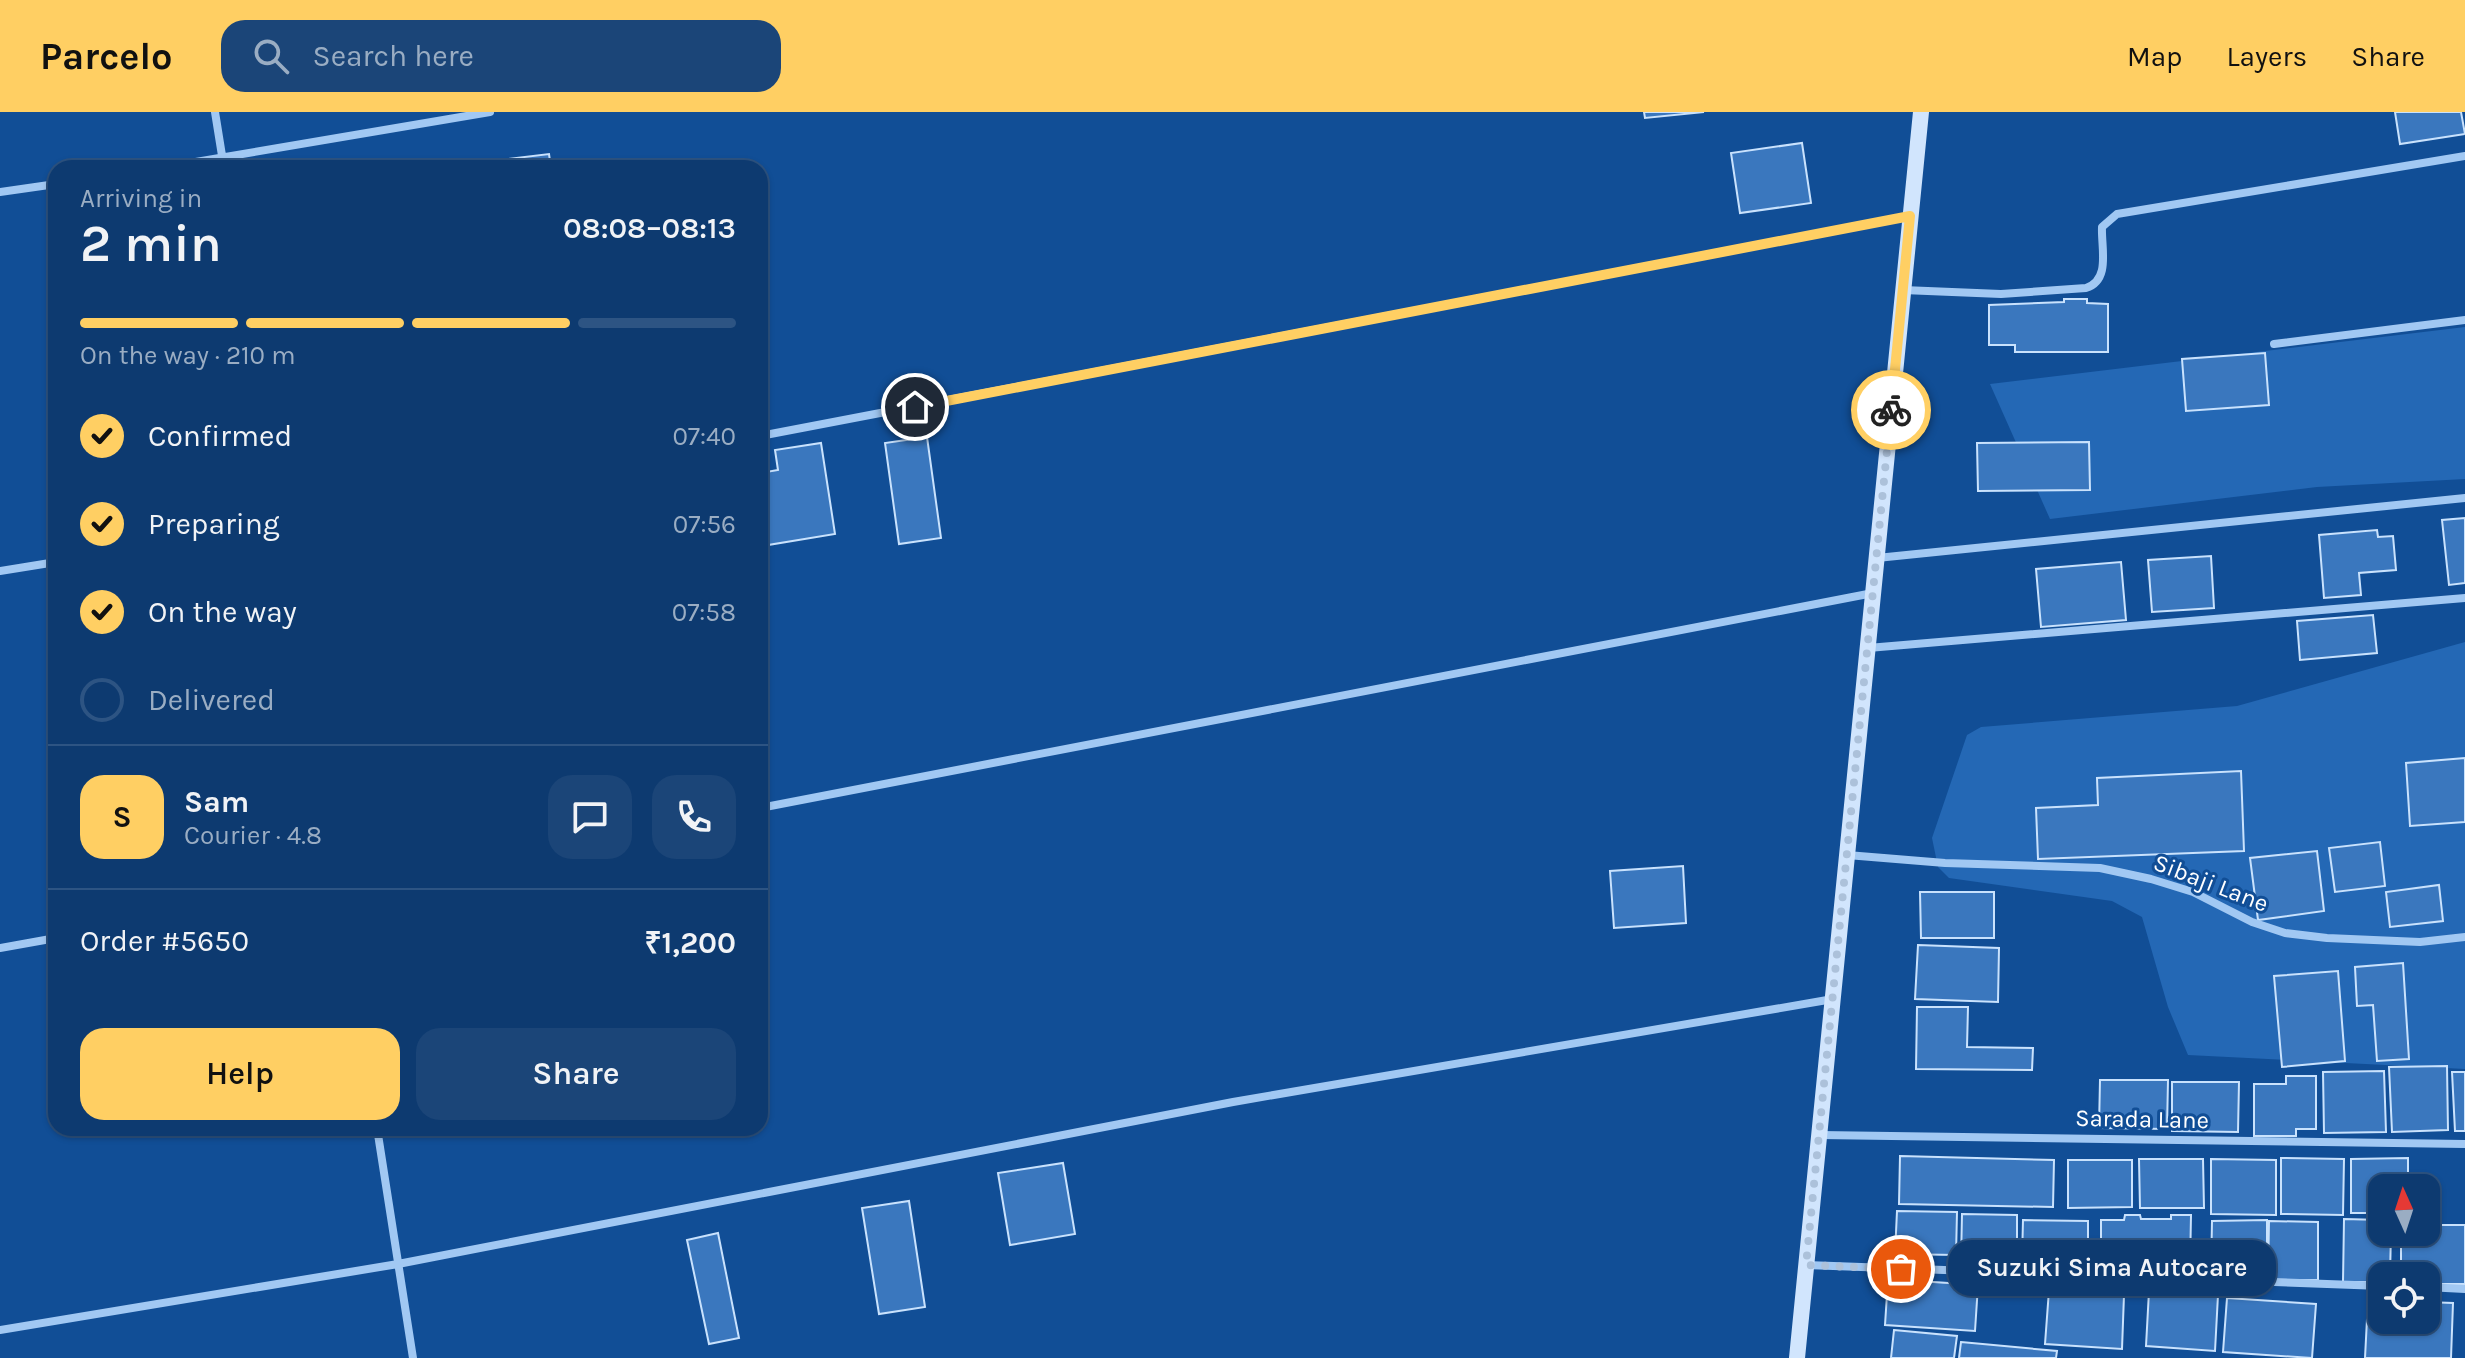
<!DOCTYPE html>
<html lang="en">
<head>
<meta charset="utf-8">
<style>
	:root { --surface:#0d3a70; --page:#1b4578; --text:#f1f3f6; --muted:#9aadc3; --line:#2d5483; --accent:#ffcf63 }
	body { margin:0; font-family:Karla,sans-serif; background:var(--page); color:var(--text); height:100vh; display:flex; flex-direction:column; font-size:30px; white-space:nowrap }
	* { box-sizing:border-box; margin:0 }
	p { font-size:26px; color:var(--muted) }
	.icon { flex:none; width:44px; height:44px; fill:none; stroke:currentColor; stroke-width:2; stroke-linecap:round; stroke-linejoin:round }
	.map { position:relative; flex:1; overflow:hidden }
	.sheet { position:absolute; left:48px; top:48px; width:720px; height:976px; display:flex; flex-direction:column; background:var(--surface); border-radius:24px; box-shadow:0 2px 6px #0004,0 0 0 2px var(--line) }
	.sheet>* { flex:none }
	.needle { width:52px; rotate:357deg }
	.controls { position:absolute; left:2368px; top:1062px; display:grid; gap:16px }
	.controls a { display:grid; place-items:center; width:72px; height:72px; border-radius:16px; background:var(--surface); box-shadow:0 2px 6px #0004,0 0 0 2px var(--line); font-size:40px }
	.pin { position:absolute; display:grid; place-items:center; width:68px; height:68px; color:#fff; margin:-34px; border:4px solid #fff; border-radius:50%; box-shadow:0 2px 8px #0007 }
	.courier { position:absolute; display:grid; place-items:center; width:80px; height:80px; margin:-40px; border:6px solid #ffcf63; border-radius:50%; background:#fff; color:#222; box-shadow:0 2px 10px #0007 }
	.bubble { position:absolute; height:56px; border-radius:24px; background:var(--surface); box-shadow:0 2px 6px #0004,0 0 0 2px var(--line); font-size:26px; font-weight:600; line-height:56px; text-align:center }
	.overview em { font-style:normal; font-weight:600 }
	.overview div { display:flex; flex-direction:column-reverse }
	.overview { display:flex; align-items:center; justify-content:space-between; height:136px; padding:0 32px }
	h1 { font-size:52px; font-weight:600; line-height:60px }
	.bar { display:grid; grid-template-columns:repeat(4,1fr); gap:12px 8px; align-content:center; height:96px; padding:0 32px }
	.bar i { height:10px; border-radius:6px; background:var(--line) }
	.bar .on { background:var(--accent) }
	.bar p { grid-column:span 4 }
	.line { display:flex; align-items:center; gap:20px; padding:0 32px; border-top:2px solid var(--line) }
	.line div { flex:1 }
	.round { display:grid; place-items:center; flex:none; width:84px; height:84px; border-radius:24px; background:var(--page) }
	ol { padding:0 32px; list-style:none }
	li { display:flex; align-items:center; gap:24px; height:88px }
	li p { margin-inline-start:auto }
	li .icon { padding:8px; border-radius:50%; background:var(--accent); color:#111; stroke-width:4 }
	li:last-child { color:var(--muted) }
	li i { width:44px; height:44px; border:4px solid var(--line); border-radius:50% }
	.button { display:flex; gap:16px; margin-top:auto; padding:16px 32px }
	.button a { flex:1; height:92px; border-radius:24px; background:var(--accent); color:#111; font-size:32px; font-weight:600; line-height:92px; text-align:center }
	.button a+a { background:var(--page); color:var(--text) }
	header { display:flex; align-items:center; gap:48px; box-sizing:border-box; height:112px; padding:0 40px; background:var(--accent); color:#111 }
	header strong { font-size:38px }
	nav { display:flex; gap:44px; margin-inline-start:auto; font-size:28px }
	.search { width:560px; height:72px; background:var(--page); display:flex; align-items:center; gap:20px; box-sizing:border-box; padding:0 28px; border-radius:24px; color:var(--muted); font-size:30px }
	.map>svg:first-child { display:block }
	.green { fill:#2468b5 }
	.building { fill:#3a77be; stroke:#c9e2fd; stroke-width:2 }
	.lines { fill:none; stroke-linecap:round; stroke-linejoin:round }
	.minor { stroke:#a1c8f3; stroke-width:8 }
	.secondary { stroke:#d1e5fd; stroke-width:16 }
	.done { stroke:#acc1da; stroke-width:8; stroke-dasharray:0 14.4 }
	.route { stroke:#ffcf63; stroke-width:10 }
	.labels { text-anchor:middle; stroke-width:6; stroke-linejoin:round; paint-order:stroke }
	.street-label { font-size:24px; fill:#fff; stroke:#114e96 }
</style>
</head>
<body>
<header>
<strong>Parcelo</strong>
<div class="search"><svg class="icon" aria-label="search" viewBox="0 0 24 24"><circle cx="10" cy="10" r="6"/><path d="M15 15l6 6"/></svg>Search here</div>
<nav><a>Map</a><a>Layers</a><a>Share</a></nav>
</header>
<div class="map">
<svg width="2465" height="1246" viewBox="0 0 2465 1246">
	<rect width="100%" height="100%" fill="#114e96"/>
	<path class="green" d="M2465 215V367L2317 375 2050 407 1990 272Z
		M2465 530V957L2188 943 2168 895 2142 805 2112 789 1949 766 1938 755 1932 726 1967 623 1981 615 2237 594Z"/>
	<path class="building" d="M1644 0H1704L1645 6Z
		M2395 0H2461L2465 22 2400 32Z
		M1802 31 1811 91 1740 101 1731 41Z
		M549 42 551 56H500L499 48Z
		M2064 187H2087V191L2108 192V240H2015V233H1989V193L2064 190Z
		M2265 241 2269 293 2186 299 2182 247Z
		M927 325 941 426 899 432 885 331Z
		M2089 330 2090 378 1978 379 1977 331Z
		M821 331 835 422 768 433 760 361 778 358 775 338Z
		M2465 406V471L2449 473 2442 408Z
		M2377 418 2378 425 2393 424 2396 458 2359 461 2361 483 2324 486 2319 423Z
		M2211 444 2214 496 2152 500 2148 448Z
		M2121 450 2126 508 2041 515 2036 457Z
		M2373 503 2377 541 2300 548 2297 509Z
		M2465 646V710L2410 714 2406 651Z
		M2241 659 2244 739 2038 747 2036 696 2098 693 2097 666Z
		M2380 730 2385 774 2335 780 2329 736Z
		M2317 739 2324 799 2258 808 2250 746Z
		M1683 754 1686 811 1614 816 1610 759Z
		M2439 773 2443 809 2390 815 2386 780Z
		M1920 780H1994V826H1921Z
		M1918 833 1999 836 1998 890 1915 887Z
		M2403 851 2409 947 2377 949 2373 893 2357 894 2355 855Z
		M2338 859 2345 949 2282 955 2274 864Z
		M1917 895H1968L1967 935 2033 936 2032 958 1916 957Z
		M2447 954 2448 1018 2392 1020 2389 955Z
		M2384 959 2386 1020 2324 1021 2323 960Z
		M2452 960H2465V1019H2455Z
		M2286 964H2316V1017H2296V1024H2254V972H2286Z
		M2100 968H2168L2167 1017 2099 1016Z
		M2172 970H2239L2238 1020 2172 1019Z
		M1900 1044 2054 1048 2053 1095 1899 1092Z
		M2281 1046 2344 1047 2343 1103 2281 1102Z
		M2408 1046V1076H2382V1101H2351V1047Z
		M2139 1047H2203L2204 1096H2140Z
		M2211 1047 2276 1048V1103L2211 1102Z
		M2068 1048H2132V1095L2068 1096Z
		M1063 1051 1075 1122 1010 1133 998 1061Z
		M909 1089 925 1195 879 1202 862 1096Z
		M1897 1099 1957 1100 1956 1143 1895 1142Z
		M1962 1102 2017 1103V1131H2008V1150L1961 1149Z
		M2125 1103H2140L2141 1107H2171V1103H2191L2190 1154 2101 1153V1108H2124Z
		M2344 1107 2382 1108V1120H2391L2390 1164H2382V1170H2343Z
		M2023 1108 2088 1109V1148L2022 1147Z
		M2267 1108V1161H2211L2212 1109Z
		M2269 1109 2318 1110V1168H2268Z
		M2426 1113H2465V1172H2426V1164H2401V1120H2426Z
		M718 1121 739 1226 709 1232 687 1128Z
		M1888 1167 1978 1173 1975 1219 1885 1213Z
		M2049 1178 2124 1183 2122 1237 2045 1232Z
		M2149 1179 2218 1183 2215 1239 2146 1234Z
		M2227 1186 2316 1192 2312 1246 2223 1240Z
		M2368 1188H2382V1208H2426V1190L2453 1191 2451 1246H2365Z
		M1894 1218 1957 1224 1954 1246H1891Z
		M1961 1230 2057 1239 2056 1246H1959Z"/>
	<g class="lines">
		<path class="minor" d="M215 0 224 56
			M160 56 490 0
			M0 80 56 72
			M1903 178 2001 182 2086 176C2111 168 2101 136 2102 115L2117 102 2465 44
			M2274 232 2465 208
			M760 324 1910 104
			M1877 446 2465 386
			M0 459 56 450
			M1868 536 2465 486
			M760 696 1873 481
			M1847 743 1945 751 2100 756 2151 767 2193 780 2252 810 2285 821 2327 826 2420 830 2465 825
			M0 836 56 826
			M377 1016 413 1246
			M1820 1023 2465 1032
			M1806 1153 2382 1174
			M2426 1175 2465 1177
			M0 1218 398 1152 1233 990 1833 887"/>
		<path class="secondary" d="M1797 1246 1921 0"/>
	</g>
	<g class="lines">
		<path class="done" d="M1891 298 1806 1153 1901 1157"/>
		<path class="route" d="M915 295 1910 104 1891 298"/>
	</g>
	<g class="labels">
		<g class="street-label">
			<text transform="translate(2211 771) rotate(21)" y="8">Sibaji Lane</text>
			<text transform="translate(2142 1007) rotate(1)" y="8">Sarada Lane</text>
		</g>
	</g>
</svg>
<div class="controls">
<a><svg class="needle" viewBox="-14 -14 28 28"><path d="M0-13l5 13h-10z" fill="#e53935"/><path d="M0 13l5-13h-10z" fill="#9aadc3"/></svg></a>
<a><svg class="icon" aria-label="locate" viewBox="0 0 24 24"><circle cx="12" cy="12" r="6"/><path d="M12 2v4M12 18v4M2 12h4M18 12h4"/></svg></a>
</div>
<div class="pin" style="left:1901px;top:1157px;background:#ea580c"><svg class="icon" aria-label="bag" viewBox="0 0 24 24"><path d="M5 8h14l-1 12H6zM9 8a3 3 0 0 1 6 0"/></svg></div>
<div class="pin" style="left:915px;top:295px;background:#1f2937"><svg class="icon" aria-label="home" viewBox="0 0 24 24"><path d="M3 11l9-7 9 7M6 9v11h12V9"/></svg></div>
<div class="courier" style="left:1891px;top:298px"><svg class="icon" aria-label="bike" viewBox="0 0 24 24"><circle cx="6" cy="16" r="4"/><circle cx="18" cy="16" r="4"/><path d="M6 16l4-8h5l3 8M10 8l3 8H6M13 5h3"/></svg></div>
<div class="bubble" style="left:1948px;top:1128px;width:328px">Suzuki Sima Autocare</div>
<section class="sheet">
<div class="overview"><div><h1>2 min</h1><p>Arriving in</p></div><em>08:08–08:13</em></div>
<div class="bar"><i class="on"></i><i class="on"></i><i class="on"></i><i></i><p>On the way · 210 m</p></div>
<ol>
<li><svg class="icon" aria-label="check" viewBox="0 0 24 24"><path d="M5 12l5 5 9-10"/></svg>Confirmed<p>07:40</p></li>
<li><svg class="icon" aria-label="check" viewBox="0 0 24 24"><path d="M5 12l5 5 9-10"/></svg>Preparing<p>07:56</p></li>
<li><svg class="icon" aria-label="check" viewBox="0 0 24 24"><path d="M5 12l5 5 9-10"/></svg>On the way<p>07:58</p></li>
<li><i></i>Delivered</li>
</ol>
<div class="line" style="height:144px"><b class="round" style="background:var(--accent);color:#111">S</b><div><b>Sam</b><p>Courier · 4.8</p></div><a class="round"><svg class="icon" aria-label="chat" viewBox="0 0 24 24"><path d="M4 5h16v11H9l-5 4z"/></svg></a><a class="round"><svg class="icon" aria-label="phone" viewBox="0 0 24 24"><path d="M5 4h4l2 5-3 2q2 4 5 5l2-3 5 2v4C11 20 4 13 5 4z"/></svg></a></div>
<div class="line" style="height:104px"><div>Order #5650</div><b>₹1,200</b></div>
<div class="button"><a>Help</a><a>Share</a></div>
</section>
</div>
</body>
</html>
